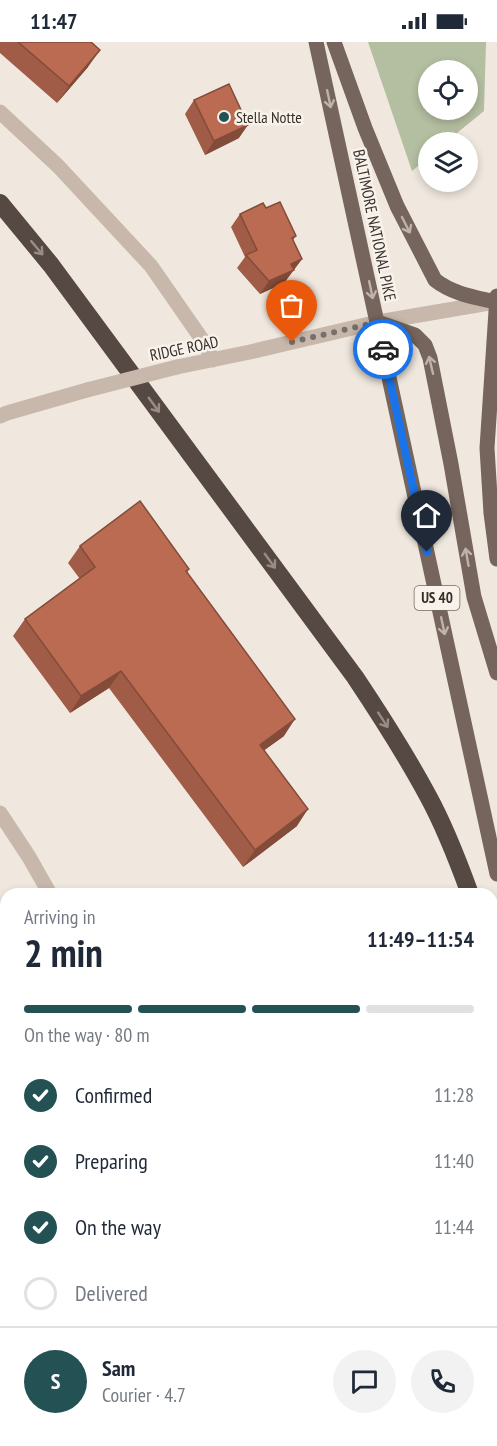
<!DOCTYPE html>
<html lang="en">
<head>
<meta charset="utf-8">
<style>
	:root { --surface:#fff; --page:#f2f2f3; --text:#1f2937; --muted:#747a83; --line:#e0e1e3; --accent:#235154 }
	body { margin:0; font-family:"PT Sans Narrow",sans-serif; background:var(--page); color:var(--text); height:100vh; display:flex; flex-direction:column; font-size:22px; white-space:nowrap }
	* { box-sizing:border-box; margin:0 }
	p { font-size:20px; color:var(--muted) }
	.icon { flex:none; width:33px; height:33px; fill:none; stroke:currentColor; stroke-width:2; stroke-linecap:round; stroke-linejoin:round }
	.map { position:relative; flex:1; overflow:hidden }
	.drawer { position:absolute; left:0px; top:846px; width:498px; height:558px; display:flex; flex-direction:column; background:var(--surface); border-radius:18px 18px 0 0; box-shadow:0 3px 9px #0003 }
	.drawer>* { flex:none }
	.controls { position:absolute; left:418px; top:18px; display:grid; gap:12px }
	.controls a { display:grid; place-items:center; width:60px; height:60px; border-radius:50%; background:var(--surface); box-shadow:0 3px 9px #0003; font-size:30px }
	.pin { position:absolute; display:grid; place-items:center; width:51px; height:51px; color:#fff; margin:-62px -26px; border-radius:50% 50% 50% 0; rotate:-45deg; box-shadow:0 0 6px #0007 }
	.pin .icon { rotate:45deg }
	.courier { position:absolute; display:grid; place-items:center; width:60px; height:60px; margin:-30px; border:4px solid #1a73e8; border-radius:50%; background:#fff; color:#222; box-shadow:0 2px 8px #0007 }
	.headline em { font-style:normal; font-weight:600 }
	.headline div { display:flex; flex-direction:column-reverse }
	.headline { display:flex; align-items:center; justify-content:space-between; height:102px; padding:0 24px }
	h1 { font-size:39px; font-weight:600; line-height:45px }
	.bar { display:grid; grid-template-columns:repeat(4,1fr); gap:9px 6px; align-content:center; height:72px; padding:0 24px }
	.bar i { height:8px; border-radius:4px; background:var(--line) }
	.bar .selected { background:var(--accent) }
	.bar p { grid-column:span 4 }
	.line { display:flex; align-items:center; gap:15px; padding:0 24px; border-top:2px solid var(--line) }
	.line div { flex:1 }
	.round { display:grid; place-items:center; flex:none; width:63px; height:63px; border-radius:32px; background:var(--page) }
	ol { padding:0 24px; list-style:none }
	li { display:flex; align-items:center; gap:18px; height:66px }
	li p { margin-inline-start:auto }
	li .icon { padding:6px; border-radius:50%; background:var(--accent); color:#fff; stroke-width:4 }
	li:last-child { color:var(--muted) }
	li i { width:33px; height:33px; border:3px solid var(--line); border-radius:50% }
	.status { display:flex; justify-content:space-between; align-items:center; height:42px; padding:0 30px; background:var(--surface); direction:ltr }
	.status svg { height:16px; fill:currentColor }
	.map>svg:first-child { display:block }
	.green { fill:#b4bea0; fill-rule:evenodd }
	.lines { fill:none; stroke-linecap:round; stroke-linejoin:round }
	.stream { stroke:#80a9ab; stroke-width:5 }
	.minor { stroke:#c8b8ab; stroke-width:15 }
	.major { stroke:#76655c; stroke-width:15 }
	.highway { stroke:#564842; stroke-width:18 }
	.minor-bridge { stroke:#c8b8ab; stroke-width:15 }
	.wall { fill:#a15c47 }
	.shaded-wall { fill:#834b39 }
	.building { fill:#bb6b52; stroke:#834b39; stroke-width:1.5 }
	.oneway { stroke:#beb3ab }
	.oneway2 { stroke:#978c86 }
	.done { stroke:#776f69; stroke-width:6; stroke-dasharray:0 10.8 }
	.route { stroke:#1a73e8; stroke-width:8 }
	.poi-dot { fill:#235154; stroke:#f8f2eb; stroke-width:2 }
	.labels { text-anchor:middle; stroke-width:5; stroke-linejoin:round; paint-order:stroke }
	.shield { fill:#f8f2eb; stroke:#706964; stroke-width:1.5 }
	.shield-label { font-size:15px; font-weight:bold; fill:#362e2a }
	.poi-label { font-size:16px; fill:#362e2a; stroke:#f8f2eb; text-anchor:start }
	.street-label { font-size:16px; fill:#362e2a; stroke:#f8f2eb }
</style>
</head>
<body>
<div class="status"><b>11:47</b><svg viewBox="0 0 49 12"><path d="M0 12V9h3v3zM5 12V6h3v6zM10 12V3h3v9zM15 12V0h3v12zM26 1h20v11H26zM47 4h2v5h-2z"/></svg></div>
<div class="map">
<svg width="497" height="1404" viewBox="0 0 497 1404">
	<rect width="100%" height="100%" fill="#f0e8de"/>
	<path class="green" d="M368 0H486L484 69 446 100H429V115L412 129ZM429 28H468V68H429Z"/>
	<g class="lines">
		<path class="stream" d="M366 1404V1398"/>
		<path class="minor" d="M0 70 58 124 151 224 201 296 213 318
			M177 325 250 310 378 280 495 260
			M0 374 7 371 87 348
			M0 771 29 815 50 852
			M0 962 6 959
			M0 1061 6 1083
			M95 1398 97 1404
			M293 1398 294 1404"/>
		<path class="major" d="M316 0 497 832
			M334 0 365 86 397 164 435 238C453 252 474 255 496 260
			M497 254 487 406 491 471 497 517
			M378 280 415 293 425 303 430 316 451 422 474 555 497 631"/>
		<path class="highway" d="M0 161 51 223 355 635C381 674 406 713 428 754 445 785 458 819 470 852
			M492 923 497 941"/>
		<path class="minor-bridge" d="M87 348 177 325"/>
	</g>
	<path class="wall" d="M0 0H91L88 25 57 61 0 11Z
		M194 58 239 96 205 113 185 72Z
		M266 166 296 194 293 198 302 217 284 241 260 252 237 226 245 215 231 185 240 172Z
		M80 504 189 527 187 531 284 694 264 708 297 784 243 825 109 646 70 671 13 594 25 577 80 537 68 521Z
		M0 1147 6 1150V1231L5 1232 0 1229Z
		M29 1398H74L76 1404H25Z
		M136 1398H182L186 1404H135L134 1401Z
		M476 1398H492L497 1404H477Z"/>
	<path class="shaded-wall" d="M100 8 88 25 57 61 69 44Z
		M248 83 239 96 205 113 214 99Z
		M302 217 284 241 260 252 269 239 291 222Z
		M121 629 109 646 70 671 81 654Z
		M295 677 284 694 248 720 260 703Z
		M308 767 297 784 243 825 255 808Z
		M6 918V924L0 927V921Z"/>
	<path class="building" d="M18 0H91L100 8 69 44Z
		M229 42 248 83 214 99 194 58Z
		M280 160 296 194 292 196 302 217 291 222 294 228 269 239 246 213 257 208 240 172 263 161 266 166Z
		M140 459 189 527 186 529 295 677 260 703 308 767 255 808 121 629 81 654 25 577 95 525 80 504Z
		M0 885 6 897V918L0 921Z
		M0 1147 6 1150V1209L0 1205Z
		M497 1277V1404H492L491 1398H492V1278Z
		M36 1398H74L76 1404H38Z
		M144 1398H182L186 1404H148Z"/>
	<defs><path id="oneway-shaft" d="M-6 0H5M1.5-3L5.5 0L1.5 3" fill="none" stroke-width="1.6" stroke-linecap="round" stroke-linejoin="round" transform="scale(1.5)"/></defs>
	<g class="oneway">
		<use href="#oneway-shaft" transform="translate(329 57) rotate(78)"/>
		<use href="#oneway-shaft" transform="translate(406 183) rotate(63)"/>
		<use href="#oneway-shaft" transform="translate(371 248) rotate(78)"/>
		<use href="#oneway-shaft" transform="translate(431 323) rotate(-103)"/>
		<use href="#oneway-shaft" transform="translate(467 515) rotate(-100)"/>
		<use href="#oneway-shaft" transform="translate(443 584) rotate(78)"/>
	</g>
	<g class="oneway2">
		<use href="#oneway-shaft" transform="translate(37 206) rotate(50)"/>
		<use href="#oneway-shaft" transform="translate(154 363) rotate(54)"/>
		<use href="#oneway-shaft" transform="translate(270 519) rotate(54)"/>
		<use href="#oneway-shaft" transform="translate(383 678) rotate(57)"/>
	</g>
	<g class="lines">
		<path class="done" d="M292 300 378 280 383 307"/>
		<path class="route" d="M383 307 427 510"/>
	</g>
	<circle class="poi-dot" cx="224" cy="75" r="6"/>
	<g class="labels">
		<rect class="shield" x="414.5" y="544" width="45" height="24" rx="4.5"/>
		<g class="shield-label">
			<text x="437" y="561">US 40</text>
		</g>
		<g class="poi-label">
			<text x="236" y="81">Stella Notte</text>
		</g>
		<g class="street-label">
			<text transform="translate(375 183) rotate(78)" y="6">BALTIMORE NATIONAL PIKE</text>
			<text transform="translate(184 306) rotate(-12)" y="6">RIDGE ROAD</text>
		</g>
	</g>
</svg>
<div class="controls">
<a><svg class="icon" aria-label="locate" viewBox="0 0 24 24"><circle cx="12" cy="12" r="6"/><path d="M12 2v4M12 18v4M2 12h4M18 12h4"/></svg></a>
<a><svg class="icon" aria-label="layers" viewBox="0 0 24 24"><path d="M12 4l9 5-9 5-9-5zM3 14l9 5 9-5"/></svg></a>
</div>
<div class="pin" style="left:292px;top:300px;background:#ea580c"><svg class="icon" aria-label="bag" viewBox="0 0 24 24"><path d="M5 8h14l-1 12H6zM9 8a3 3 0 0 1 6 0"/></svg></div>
<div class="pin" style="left:427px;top:510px;background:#1f2937"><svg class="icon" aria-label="home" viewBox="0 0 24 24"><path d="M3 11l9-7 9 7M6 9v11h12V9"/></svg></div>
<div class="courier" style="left:383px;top:307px"><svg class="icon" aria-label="car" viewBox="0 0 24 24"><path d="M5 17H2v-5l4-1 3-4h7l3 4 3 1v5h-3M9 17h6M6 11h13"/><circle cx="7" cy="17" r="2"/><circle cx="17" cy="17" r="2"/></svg></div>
<section class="drawer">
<div class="headline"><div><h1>2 min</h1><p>Arriving in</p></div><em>11:49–11:54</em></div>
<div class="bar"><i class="selected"></i><i class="selected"></i><i class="selected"></i><i></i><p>On the way · 80 m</p></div>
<ol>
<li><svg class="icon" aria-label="check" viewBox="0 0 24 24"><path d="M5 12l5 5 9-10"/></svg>Confirmed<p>11:28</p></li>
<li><svg class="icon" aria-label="check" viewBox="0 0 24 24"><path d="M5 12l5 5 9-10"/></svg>Preparing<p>11:40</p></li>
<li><svg class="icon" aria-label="check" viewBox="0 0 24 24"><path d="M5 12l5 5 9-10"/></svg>On the way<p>11:44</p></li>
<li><i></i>Delivered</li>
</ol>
<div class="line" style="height:108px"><b class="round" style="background:var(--accent);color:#fff">S</b><div><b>Sam</b><p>Courier · 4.7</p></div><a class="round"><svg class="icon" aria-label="chat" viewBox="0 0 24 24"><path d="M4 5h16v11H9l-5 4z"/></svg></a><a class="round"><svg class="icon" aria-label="phone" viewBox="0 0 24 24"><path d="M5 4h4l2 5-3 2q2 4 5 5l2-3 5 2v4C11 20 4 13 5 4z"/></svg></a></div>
</section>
</div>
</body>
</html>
